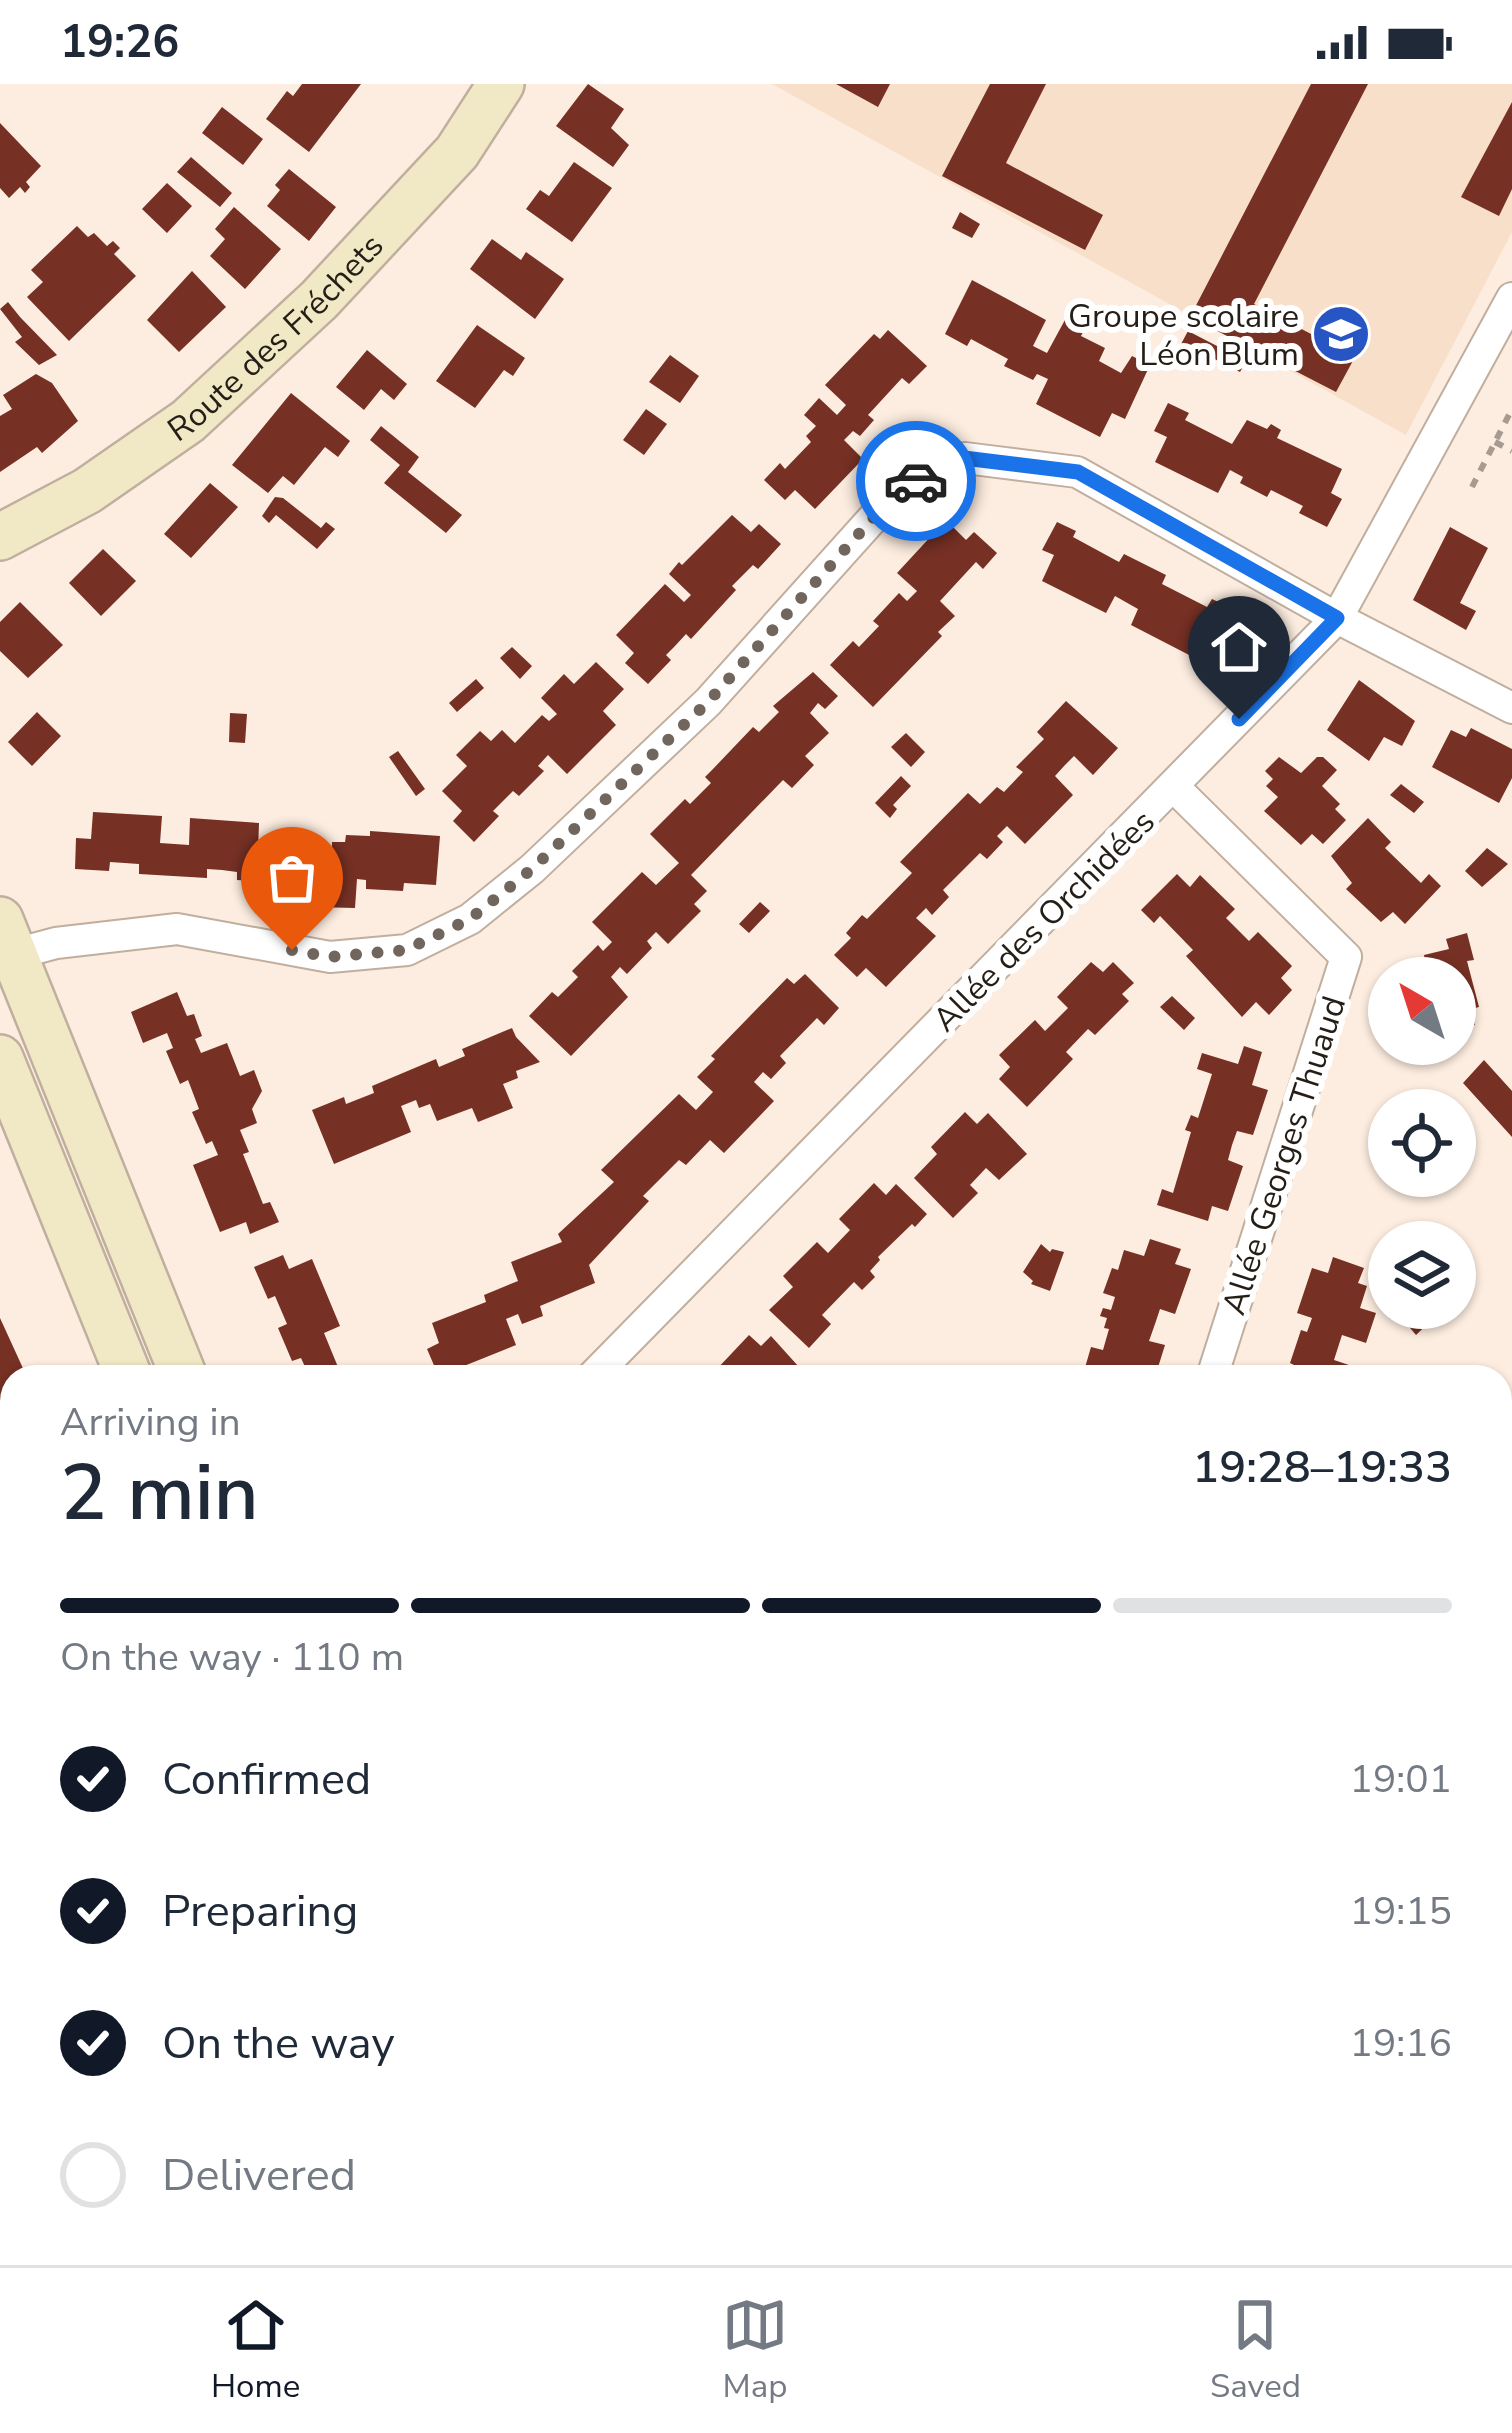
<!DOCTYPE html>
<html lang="en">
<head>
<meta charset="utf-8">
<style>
	:root { --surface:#fff; --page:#f6f6f7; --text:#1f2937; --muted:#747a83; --line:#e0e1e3; --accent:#111827 }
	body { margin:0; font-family:"Nunito Sans",sans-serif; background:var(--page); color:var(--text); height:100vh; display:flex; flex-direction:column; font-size:45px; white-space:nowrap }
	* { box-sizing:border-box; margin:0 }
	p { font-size:39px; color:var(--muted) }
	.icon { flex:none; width:66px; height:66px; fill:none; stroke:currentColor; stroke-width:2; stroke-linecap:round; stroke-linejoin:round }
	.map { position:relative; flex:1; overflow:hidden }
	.drawer { position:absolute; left:0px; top:1281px; width:1512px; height:900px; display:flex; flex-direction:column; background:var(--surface); border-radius:36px 36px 0 0; box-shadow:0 3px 9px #0004 }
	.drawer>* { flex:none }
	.needle { width:78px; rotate:321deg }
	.tools { position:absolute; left:1368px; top:873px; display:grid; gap:24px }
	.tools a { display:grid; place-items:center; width:108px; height:108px; border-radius:50%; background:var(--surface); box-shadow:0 3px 9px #0004; font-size:60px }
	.pin { position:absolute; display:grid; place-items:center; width:102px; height:102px; color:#fff; margin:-123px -51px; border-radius:50% 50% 50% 0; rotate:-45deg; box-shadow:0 0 12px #0007 }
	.pin .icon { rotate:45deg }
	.courier { position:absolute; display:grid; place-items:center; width:120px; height:120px; margin:-60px; border:9px solid #1a73e8; border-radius:50%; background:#fff; color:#222; box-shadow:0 3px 15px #0007 }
	.summary em { font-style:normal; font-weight:600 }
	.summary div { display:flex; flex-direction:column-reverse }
	.summary { display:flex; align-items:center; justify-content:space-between; height:204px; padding:0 60px }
	h1 { font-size:78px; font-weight:600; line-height:90px }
	.bar { display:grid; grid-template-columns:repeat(4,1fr); gap:18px 12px; align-content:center; height:144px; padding:0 60px }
	.bar i { height:15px; border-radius:9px; background:var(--line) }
	.bar .on { background:var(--accent) }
	.bar p { grid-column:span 4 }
	ol { padding:0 60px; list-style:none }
	li { display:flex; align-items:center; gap:36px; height:132px }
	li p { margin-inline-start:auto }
	li .icon { padding:12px; border-radius:50%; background:var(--accent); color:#fff; stroke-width:4 }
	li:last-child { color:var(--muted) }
	li i { width:66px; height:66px; border:6px solid var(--line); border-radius:50% }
	.status { display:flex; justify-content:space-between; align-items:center; height:84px; padding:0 60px; background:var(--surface); direction:ltr }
	.status svg { height:33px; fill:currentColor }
	.dock { display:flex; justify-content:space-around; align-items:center; height:168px; border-top:3px solid var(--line); background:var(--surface); font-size:33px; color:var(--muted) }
	.dock a { display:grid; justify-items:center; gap:6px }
	.dock .on { color:var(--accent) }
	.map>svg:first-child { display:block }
	.built { fill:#f8dfc9 }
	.building { fill:#763024 }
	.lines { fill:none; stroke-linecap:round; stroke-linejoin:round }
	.lane-casing { stroke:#c0ae9e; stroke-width:20 }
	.street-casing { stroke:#c0ae9e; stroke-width:34 }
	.secondary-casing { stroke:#c0ae9e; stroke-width:50 }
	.path { stroke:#a79b91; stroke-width:6; stroke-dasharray:9 9; stroke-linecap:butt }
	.lane { stroke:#fff; stroke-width:15 }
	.street { stroke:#fff; stroke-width:30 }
	.secondary { stroke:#f1e8c5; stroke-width:45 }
	.done { stroke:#70665d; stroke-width:12; stroke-dasharray:0 21.6 }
	.route { stroke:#1a73e8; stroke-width:15 }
	.labels { text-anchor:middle; stroke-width:12; stroke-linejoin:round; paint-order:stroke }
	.poi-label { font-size:33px; fill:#241e17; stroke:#fff; text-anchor:end }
	.street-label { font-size:33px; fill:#241e17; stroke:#fff }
</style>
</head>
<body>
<div class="status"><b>19:26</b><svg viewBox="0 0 49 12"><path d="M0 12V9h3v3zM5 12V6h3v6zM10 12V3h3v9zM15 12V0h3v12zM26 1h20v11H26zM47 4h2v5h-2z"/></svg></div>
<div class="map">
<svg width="1512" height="2181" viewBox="0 0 1512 2181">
	<rect width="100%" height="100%" fill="#fdede0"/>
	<path class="built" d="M772 0H1512V148L1406 351Z"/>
	<path class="building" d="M302 0H361L309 68 266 35 287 7 293 12Z
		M588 0 624 25 611 44 629 61 613 83 556 42Z
		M836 0H890L878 23Z
		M990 0H1046L1006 79 1103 131 1085 166 942 92Z
		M1311 0H1368L1254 220 1355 273 1336 308 1190 233Z
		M1512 18V105L1499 132 1461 113Z
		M222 23 263 55 243 81 202 49Z
		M0 39 41 82 26 98 30 103 25 109 20 103 9 114 0 104Z
		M191 73 232 109 220 123 177 88Z
		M574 78 612 104 572 158 526 125 540 106 549 112Z
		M289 85 336 123 309 157 267 122 280 106 275 101Z
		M167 99 192 122 167 149 142 125Z
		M234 123 281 165 245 205 210 172 225 155 215 145Z
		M960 128 980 140 972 154 952 144Z
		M77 142 88 153 94 149 107 162 113 157 120 164 114 170 136 192 69 257 27 213 43 198 31 186Z
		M492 155 521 176 526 168 564 195 535 235 470 185Z
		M192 187 226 223 179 268 147 236Z
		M972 196 1046 236 1033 262 1047 269 1066 234 1085 244 1081 252 1105 264 1099 277 1121 289 1132 272 1150 281 1125 335 1112 329 1100 353 1036 320 1048 295 1037 290 1033 296 1004 282 1008 275 971 255 967 262 945 250Z
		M8 218 20 233 57 271 39 281 15 258 22 253 0 225Z
		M477 241 525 274 513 292 504 286 475 324 436 297Z
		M888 246 927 282 909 300 902 294 868 331 874 336 860 352 853 347 844 356 863 375 815 425 795 406 785 416 764 396 780 379 785 385 811 358 806 352 816 342 804 331 819 314 837 331 846 321 825 301 874 250 880 255Z
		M1188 247 1246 277 1240 288 1197 266 1188 285 1172 277Z
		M367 266 407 300 394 316 381 305 364 326 336 303Z
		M670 271 699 292 680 319 649 298Z
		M36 290 52 299 78 337 42 369 37 363 0 388V332L12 325 3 311Z
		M291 309 350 357 338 373 325 363 294 401 283 392 268 409 232 381Z
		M1168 319 1189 329 1185 336 1232 360 1247 336 1267 345 1271 340 1281 346 1277 354 1342 385 1331 409 1342 415 1327 443 1299 429 1303 422 1271 406 1267 413 1240 399 1243 393 1230 386 1218 409 1155 378 1167 353 1154 347Z
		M646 325 667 340 644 371 623 356Z
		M381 342 419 373 408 388 462 431 446 449 384 399 400 381 370 356Z
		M210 399 238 423 191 474 164 450Z
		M275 413 283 414 321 444 326 438 335 445 317 465 276 431 269 439 262 432Z
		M732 431 751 448 759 440 781 460 758 485 753 481 732 502 736 506 691 555 686 550 675 562 666 571 671 576 648 600 625 579 634 569 616 551 665 500 684 518 691 511 669 490 679 478 682 481Z
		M946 436 966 456 974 448 997 469 983 485 976 478 940 517 955 532 938 548 942 552 873 623 830 581 853 557 859 563 879 542 873 537 899 509 907 517 917 507 897 489Z
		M1057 438 1076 447 1073 453 1119 478 1124 470 1166 491 1162 500 1207 523 1212 515 1231 524 1217 552 1206 547 1193 573 1131 541 1138 525 1115 512 1106 529 1042 497 1054 471 1042 466Z
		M1450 443 1488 464 1460 519 1476 527 1466 546 1413 516Z
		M103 465 136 497 101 532 69 499Z
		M20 518 63 561 28 594 0 567V538Z
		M512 563 532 582 520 595 500 574Z
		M596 578 624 605 603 627 616 641 567 690 548 671 538 682 544 687 519 712 513 707 493 727 499 732 474 758 453 737 462 727 442 707 467 682 456 671 480 647 491 657 502 646 515 659 542 631 549 637 557 630 541 614 564 590 574 600Z
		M813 588 838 612 825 625 818 619 810 629 829 649 805 672 814 681 792 704 783 696 691 791 707 807 694 820 701 827 668 860 656 848 647 857 652 864 627 890 620 883 611 893 628 913 571 972 529 932 552 908 558 913 578 893 572 887 598 861 603 867 612 858 592 838 642 788 656 801 679 779 650 750 685 715 690 720 711 699 705 693 713 685 753 643 759 648 779 628 773 622Z
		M476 595 484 604 457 628 449 619Z
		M1359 596 1415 637 1402 662 1384 653 1369 677 1327 646Z
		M1066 617 1118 664 1093 691 1074 672 1065 681 1055 692 1073 711 1025 760 1007 742 997 752 1003 758 987 775 980 769 943 806 949 813 932 831 926 824 916 834 936 852 886 903 866 884 857 893 834 871 851 854 846 849 862 831 867 835 912 789 900 778 968 709 980 720 997 703 1004 708 1023 688 1016 683 1044 655 1037 648Z
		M37 628 61 652 32 682 8 658Z
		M230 629 247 630 245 659 229 658Z
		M1471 644 1512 665V694L1499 719 1432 683 1451 646 1466 653Z
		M906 649 925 668 911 683 891 663Z
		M398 667 425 705 416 712 389 673Z
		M1279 673 1301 689 1317 673H1323L1337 686 1322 702 1340 720 1335 725 1346 736 1323 760 1312 750 1301 761 1264 727 1278 713 1266 702 1273 695 1265 687Z
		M901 692 911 702 893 721 897 725 890 734 875 719Z
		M1401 700 1424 718 1414 729 1390 711Z
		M93 728 162 732 160 759 189 761 190 734 259 739 258 767 271 768V759L297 761 296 769 332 772V758H345L346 751 370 752V747L440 752 436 801 404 799 403 807 366 805V796L357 795 355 824 315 823 283 821 284 791 269 790V798L237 796V788L222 786 207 785V794L139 790V780L110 778 109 787 75 785 76 754 91 755Z
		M1368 734 1391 758 1385 764 1421 799 1429 790 1441 802 1405 840 1393 828 1381 838 1346 805 1352 799 1331 772Z
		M1487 764 1508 780 1482 803 1465 787Z
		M1177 790 1190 803 1200 791 1235 825 1226 834 1249 857 1258 848 1292 882 1281 894 1292 906 1269 931 1256 918 1242 933 1186 872 1193 866 1160 832 1154 839 1141 826Z
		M760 818 770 827 749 849 739 840Z
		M1467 849 1474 876 1467 877 1479 923 1471 925 1475 941 1455 946V894L1404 892 1427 887 1424 871 1449 865 1446 855Z
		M1091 878 1103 888 1113 878 1134 899 1122 910 1129 917 1095 951 1088 945 1066 968 1073 975 1027 1023 999 995 1010 983 999 971 1035 936 1045 947 1068 924 1057 913Z
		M805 890 839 924 824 941 817 934 780 972 786 979 771 995 763 988 754 998 774 1017 724 1069 710 1056 686 1081 679 1076 643 1112 649 1117 589 1181 595 1199 540 1222 543 1232 522 1240 518 1230 506 1235 516 1261 459 1284 462 1293H439L427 1265 439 1259 432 1239 486 1218 484 1211 518 1197 511 1178 562 1158 558 1150 614 1098 601 1086 679 1010 696 1026 713 1008 697 993 715 975 711 972 787 894 794 900Z
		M177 908 187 932 194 930 202 952 195 955 201 969 227 959 240 992 254 986 262 1007 252 1025 257 1039 240 1046 249 1068 243 1070 263 1120 270 1118 279 1138 250 1150 246 1138 220 1148 193 1081 218 1071 212 1057 206 1060 192 1028 199 1025 188 996 180 1000 166 967 173 964 167 949 143 959 131 928Z
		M1172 912 1195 934 1184 946 1160 923Z
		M512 944 516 953 540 978 516 987 518 994 503 1000 513 1024 478 1038 472 1024 437 1037 430 1020 419 1024 416 1016 401 1022 411 1048 334 1080 312 1026 344 1013 346 1020 374 1009 372 1002 436 975 439 983 465 972 462 965Z
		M1244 962 1262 968 1252 1001 1268 1006 1253 1051 1237 1047 1232 1061 1228 1076 1243 1082 1228 1127 1212 1122 1208 1137 1157 1121 1162 1105 1173 1109 1191 1048 1185 1046 1191 1031 1198 1034 1212 990 1197 985 1202 969 1238 980Z
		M1484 976 1512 1007V1053L1463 999Z
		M965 1028 977 1040 988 1029 1027 1070 999 1096 986 1084 970 1101 978 1109 953 1134 914 1094 937 1070 931 1063Z
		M874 1099 886 1111 896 1100 927 1130 915 1143 912 1140 878 1173 880 1176 870 1187 875 1193 862 1206 854 1198 822 1231 831 1240 809 1264 769 1226 793 1203 783 1192 817 1158 828 1169 850 1146 839 1135Z
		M1150 1155 1181 1165 1175 1180 1191 1185 1175 1230 1160 1225 1155 1240 1149 1257 1165 1261 1155 1293H1094L1084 1287 1091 1263 1103 1266 1109 1245 1104 1244 1107 1234 1100 1232 1103 1224 1111 1226 1115 1213 1103 1209 1112 1184 1118 1186 1124 1166 1144 1172Z
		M1041 1160 1050 1168 1052 1165 1064 1168 1050 1207 1031 1200 1033 1197 1023 1188Z
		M283 1171 289 1185 312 1175 340 1242 324 1249 338 1283 331 1286 334 1293H287L306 1285 301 1274 292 1277 278 1244 287 1240 275 1212 268 1215 254 1183Z
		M1333 1173 1364 1184 1358 1199 1367 1202 1360 1224 1376 1229 1366 1259 1342 1251 1334 1276 1355 1283 1351 1293H1292L1296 1282 1290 1279 1301 1246 1307 1248 1312 1234 1297 1229 1312 1184 1328 1189Z
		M1400 1224H1437L1440 1228 1416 1251 1406 1239 1389 1234Z
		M0 1234 27 1293H12V1420L0 1390Z
		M749 1251 761 1262 771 1252 808 1293H720L715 1287Z
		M1508 1396 1512 1401V1469L1502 1459 1500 1461V1404Z
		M0 1638 12 1639V1717L0 1716Z
		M1500 1731 1512 1743V1775L1507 1770 1500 1778Z
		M0 1864 12 1865 11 1937 0 1936Z
		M1509 2004 1512 2061 1502 2071 1500 2014Z
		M0 2060 12 2061 7 2181H0Z
		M601 2169H686L684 2181H619L599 2178Z"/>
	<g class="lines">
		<defs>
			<path id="lane" d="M725 2181 727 2169"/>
			<path id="street" d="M1174 703 1346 873 1212 1293
				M0 874 56 859 177 845 330 873 407 866 470 835 532 785 708 618 874 433 914 398 965 374 1077 388 1337 534 1512 624
				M592 1293 1337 534 1512 214
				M0 1510 12 1511
				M1500 1585 1512 1573
				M1500 1658 1512 1671
				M0 1825H12
				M1471 2169 1484 2181
				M1274 2181 1286 2169"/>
			<g id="secondary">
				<path id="s1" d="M0 453 87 407 188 337 319 216 457 68 501 0"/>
				<path d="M0 836 184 1293"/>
				<path d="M0 974 129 1293"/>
				<path d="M326 2181 328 2169"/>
				<path d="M376 2181 377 2169"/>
			</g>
		</defs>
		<use href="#lane" class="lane-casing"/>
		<use href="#street" class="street-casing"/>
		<use href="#secondary" class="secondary-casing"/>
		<path class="path" d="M1495 358 1512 367
			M1472 403 1512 325
			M1104 2169 1116 2181
			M930 2181 939 2169
			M1343 2181 1355 2169"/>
		<use href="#lane" class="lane"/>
		<use href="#street" class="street"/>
		<use href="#secondary" class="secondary"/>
	</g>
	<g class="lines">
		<path class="done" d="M292 866 330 873 406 866 470 835 532 785 708 618 874 433 916 397"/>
		<path class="route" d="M916 397 964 374 1078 388 1337 534 1239 635"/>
	</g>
	<defs>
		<symbol id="school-disc" viewBox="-11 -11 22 22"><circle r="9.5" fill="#2755c3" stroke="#fff"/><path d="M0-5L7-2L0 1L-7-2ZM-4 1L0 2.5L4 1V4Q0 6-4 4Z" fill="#fff"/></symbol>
	</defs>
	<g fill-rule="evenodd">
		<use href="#school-disc" x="1308" y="217" width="66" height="66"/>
	</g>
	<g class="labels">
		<g class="poi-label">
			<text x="1299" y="243">Groupe scolaire<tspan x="1299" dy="38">Léon Blum</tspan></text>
		</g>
		<g class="street-label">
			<text dy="12" stroke="none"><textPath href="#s1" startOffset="342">Route des Fréchets</textPath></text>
			<text transform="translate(1043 836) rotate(-45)" y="12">Allée des Orchidées</text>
			<text transform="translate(1283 1071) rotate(-72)" y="12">Allée Georges Thuaud</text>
		</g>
	</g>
</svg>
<div class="tools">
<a><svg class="needle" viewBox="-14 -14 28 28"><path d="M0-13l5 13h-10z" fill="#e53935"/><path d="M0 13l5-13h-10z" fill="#747a83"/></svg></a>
<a><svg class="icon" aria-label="locate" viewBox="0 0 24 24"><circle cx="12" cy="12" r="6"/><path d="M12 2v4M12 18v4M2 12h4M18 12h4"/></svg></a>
<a><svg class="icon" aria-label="layers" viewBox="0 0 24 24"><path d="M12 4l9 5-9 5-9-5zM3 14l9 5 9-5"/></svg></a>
</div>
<div class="pin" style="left:292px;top:866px;background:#ea580c"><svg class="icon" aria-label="bag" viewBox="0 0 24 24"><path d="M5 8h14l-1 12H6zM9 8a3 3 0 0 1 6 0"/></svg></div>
<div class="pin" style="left:1239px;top:635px;background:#1f2937"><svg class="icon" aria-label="home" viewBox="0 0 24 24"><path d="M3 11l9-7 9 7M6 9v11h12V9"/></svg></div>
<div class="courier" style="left:916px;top:397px"><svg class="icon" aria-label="car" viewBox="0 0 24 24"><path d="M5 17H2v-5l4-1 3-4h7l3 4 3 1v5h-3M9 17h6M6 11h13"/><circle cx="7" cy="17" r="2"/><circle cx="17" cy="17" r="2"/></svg></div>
<section class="drawer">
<div class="summary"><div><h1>2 min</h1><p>Arriving in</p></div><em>19:28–19:33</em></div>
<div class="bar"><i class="on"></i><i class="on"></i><i class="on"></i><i></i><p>On the way · 110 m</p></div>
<ol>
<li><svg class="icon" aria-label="check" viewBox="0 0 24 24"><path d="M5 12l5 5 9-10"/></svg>Confirmed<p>19:01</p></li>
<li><svg class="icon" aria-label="check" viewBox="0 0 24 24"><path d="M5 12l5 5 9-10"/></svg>Preparing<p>19:15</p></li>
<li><svg class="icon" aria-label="check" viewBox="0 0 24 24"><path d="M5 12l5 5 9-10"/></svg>On the way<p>19:16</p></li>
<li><i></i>Delivered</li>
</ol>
</section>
</div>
<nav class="dock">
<a class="on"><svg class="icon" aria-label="home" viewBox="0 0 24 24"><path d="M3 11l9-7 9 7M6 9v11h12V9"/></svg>Home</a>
<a><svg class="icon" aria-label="map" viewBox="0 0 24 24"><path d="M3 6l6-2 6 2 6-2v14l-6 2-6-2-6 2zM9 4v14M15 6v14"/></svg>Map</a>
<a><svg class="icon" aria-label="saved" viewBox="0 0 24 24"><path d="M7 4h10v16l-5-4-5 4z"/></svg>Saved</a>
</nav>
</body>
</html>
